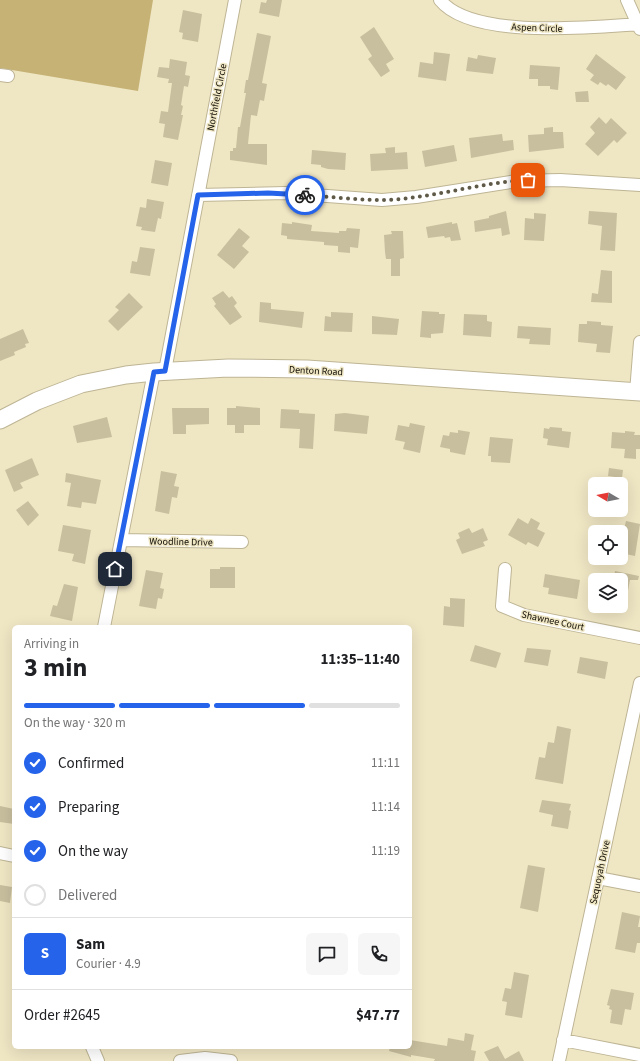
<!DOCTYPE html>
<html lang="en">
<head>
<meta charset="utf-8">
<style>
	:root { --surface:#fff; --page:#f6f6f6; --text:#202124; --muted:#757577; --line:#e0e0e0; --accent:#2563eb }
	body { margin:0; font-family:"Source Sans 3",sans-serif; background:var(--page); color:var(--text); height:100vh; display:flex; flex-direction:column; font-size:15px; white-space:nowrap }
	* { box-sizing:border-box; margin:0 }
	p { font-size:13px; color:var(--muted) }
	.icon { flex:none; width:22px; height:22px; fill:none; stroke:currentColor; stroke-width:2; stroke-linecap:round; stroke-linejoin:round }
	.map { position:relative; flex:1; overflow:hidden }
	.side { position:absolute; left:12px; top:625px; width:400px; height:424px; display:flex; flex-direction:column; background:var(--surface); border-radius:6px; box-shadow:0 4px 16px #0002 }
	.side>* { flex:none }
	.needle { width:26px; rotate:280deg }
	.fabs { position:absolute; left:588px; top:477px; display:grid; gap:8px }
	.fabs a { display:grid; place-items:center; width:40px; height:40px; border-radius:6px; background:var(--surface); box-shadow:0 4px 16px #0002; font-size:20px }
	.pin { position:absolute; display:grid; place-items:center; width:34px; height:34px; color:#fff; margin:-17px; border-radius:8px; box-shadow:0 2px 6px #0006 }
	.courier { position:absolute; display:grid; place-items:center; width:40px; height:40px; margin:-20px; border:3px solid #2563eb; border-radius:50%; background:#fff; color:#222; box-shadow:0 1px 5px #0007 }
	.headline em { font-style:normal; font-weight:700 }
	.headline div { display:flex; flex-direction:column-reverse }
	.headline { display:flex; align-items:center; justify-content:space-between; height:68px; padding:0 12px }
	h1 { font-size:26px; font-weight:700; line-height:30px }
	.bar { display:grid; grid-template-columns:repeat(4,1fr); gap:6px 4px; align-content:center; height:48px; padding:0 12px }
	.bar i { height:5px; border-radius:3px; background:var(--line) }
	.bar .on { background:var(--accent) }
	.bar p { grid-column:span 4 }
	.line { display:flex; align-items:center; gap:10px; padding:0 12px; border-top:1px solid var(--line) }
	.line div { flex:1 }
	.round { display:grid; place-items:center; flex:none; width:42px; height:42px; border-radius:6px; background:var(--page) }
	ol { padding:0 12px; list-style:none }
	li { display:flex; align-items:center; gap:12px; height:44px }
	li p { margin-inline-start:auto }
	li .icon { padding:4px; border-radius:50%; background:var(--accent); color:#fff; stroke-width:4 }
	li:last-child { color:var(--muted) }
	li i { width:22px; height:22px; border:2px solid var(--line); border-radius:50% }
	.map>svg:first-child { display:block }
	.green { fill:#c5b274 }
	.building { fill:#c8bf9e }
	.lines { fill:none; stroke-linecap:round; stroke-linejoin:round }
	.street-casing { stroke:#beb595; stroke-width:14 }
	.secondary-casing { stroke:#beb595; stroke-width:19 }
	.street { stroke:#fff; stroke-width:12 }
	.secondary { stroke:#fff; stroke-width:17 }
	.done { stroke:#5f5947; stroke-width:4; stroke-dasharray:0 7.2 }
	.route { stroke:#2563eb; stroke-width:5 }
	.labels { text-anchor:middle; stroke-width:3; stroke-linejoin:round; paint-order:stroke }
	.street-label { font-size:10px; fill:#110d04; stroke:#efe6c4 }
</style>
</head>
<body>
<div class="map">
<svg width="640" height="1061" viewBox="0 0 640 1061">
	<rect width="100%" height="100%" fill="#efe6c4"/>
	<path class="green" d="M0 0H153L138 91 0 68Z"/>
	<path class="building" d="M267 0H282L279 17 259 13 261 2 266 3Z
		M183 10 202 14 198 42 182 39 183 33 179 32Z
		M374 27 394 59 386 64 390 71 381 77 368 59 372 56 360 37Z
		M257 33 271 36 262 83 267 84 264 101 260 100 257 116 251 115 248 144H267V165L230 160V151H233V148H236L238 127H240L246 93H244L246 80H248Z
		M434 52 450 54 446 81 418 77 420 62 433 64Z
		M596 54 626 77 616 90 608 84 606 86 600 82 598 85 590 80 594 75 586 69Z
		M478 55 496 58 493 74 466 71 468 57 477 59Z
		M170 59 187 62 185 75 190 76 188 87 184 86 181 105 183 106 181 115H183L178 140 163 137 165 124 159 123 161 111 168 112 172 83H168L169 79 157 77 159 67 169 68Z
		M530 65 560 67 558 90 550 89V86H538V79H529Z
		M588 91 589 102H576L575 92Z
		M599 117 606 124 611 118 627 133 617 143 614 140 598 156 585 144 595 133 590 127Z
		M553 127V132H563L564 148 529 152 528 135 544 134V128Z
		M502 134 503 141 513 140 514 150 471 158 469 138Z
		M454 145 457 161 425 167 422 151Z
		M395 147V153L407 152 408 169 371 171 370 154 386 153 385 148Z
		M312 150 346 153 345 170 328 169 321 167V165L311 164Z
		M155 160 172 163 168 186 151 183Z
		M147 199 164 202 161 219 158 218 155 232 141 230 142 227 136 226 140 207 146 208Z
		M506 211 510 234 502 236 501 228 475 232 474 221 489 218V216Z
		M589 211 617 213 615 251 600 250 602 226 588 224Z
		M534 213 546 214 544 241 524 240 525 218 534 219Z
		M292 222 312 225 311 231 339 233V231H346L347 228 360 229 358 248 350 247V253L338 252V246L324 245V242L287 239V236L281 235 282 223 292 224Z
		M452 222V224L457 223 461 240 451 241 450 237 445 238 444 236 428 238 426 227Z
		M239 228 250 237 242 246 249 252 234 269 217 255Z
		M391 231H403L404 258 400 259V276H391V259H386L385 252 384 235 392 234Z
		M140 247 155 249 150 276 130 273 132 261 137 262Z
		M601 270 612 271V303L591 302 592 293 598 294Z
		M223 291 229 298 232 296 237 303 234 306 242 317 230 325 214 306 216 304 212 298Z
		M129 293 143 307 118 331 108 321 119 310 115 307Z
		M260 302 271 303V309L304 312 302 328 259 322Z
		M422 311 439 312V314H445L443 333 431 334V338L420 337Z
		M331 312 353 313 352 332 324 331 325 316 331 317Z
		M464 314 487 315V321L492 322 491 337 463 335Z
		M372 316 399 319 397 335 372 334Z
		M587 321 601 322V325L613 326 610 353 596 352 597 344 578 342 579 324H587Z
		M518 326 551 328 550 345 529 344 530 339 517 338Z
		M23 329 29 343 25 344 26 347 14 352 15 355 0 361V339Z
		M236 406 260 408V425H244V433H235V425H227V408H236Z
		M172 408H209V424L186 425V434H173Z
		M281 409 299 410V413L315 414 313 449 299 448 300 429 280 428Z
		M345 413 369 416 367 434 334 431 335 414Z
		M107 417 112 437 77 443 73 426Z
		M410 423 425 426 420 453 403 449 405 442 395 440 398 425 409 427Z
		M550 427 562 428V431L571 432 569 448 547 445 548 439 543 438 544 428 549 429Z
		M458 430 470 432 465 455 450 452V449L440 447 443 435 449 436 450 432 458 433Z
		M625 431 635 432 634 435H640V449H636V459L624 458 625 449 611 448 612 432 625 433Z
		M490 437 513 439 510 463 491 462V456H488Z
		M32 458 39 475 20 483 23 488 14 492 5 470Z
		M609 468 623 470 622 478 608 476Z
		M161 471 177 474 174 486 179 487 177 498 172 497 169 514 155 511Z
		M66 473 101 480 96 504 82 502 81 508 67 506 71 483 65 482Z
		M28 501 39 515 28 526 16 510Z
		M518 518 528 524 531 518 540 523 537 529 545 533 538 547 528 542 526 545 508 535Z
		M626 521 640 524 635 556 621 553V541Z
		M63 525 91 530 85 564 72 561 74 554 58 551Z
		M469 528 472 533 483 528 488 540 483 542 485 546 462 554 456 540 460 538 458 533Z
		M220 567H235V588H210V569H220Z
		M146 570 163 573 160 588 164 589 162 599 158 598 156 609 139 606Z
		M615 571 639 576 638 580H630L625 607H621V580H613Z
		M545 574 580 580 577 599 548 594 549 588 543 587Z
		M64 584 78 587 72 621 50 616 53 605 57 606Z
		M450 598 465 599 464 627 443 625 444 606 450 607Z
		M475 645 501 653 496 668 470 661Z
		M527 648 551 650 548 666 524 662Z
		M580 657 608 662 605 679 577 673Z
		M557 726 571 729 563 784 535 779 539 757 545 758 548 742 554 743Z
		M542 800 571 804 569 810 571 811 568 829 551 826 553 815 539 812Z
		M0 806 14 809V824L0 822Z
		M528 865 545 868 538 912 520 908Z
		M0 885 12 887 10 903 0 901Z
		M622 912 640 916 638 927H640V943H637L635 953 615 949Z
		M514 972 529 975 522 1018 505 1015 507 1002 502 1001 505 988 511 989Z
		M611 989 634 993 631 1010 625 1009 622 1025 610 1023 612 1010 609 1009 610 1006 607 1005Z
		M465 1033 474 1035 471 1050 476 1051 474 1061H434L435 1059 411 1055V1057L389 1051 390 1047H410V1040L447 1046 448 1038 464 1041Z
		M498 1046 505 1059 519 1051 524 1061H489L484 1052Z"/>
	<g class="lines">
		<defs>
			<path id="street" d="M440 0C472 40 593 27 640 24
				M627 0 640 29
				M0 75 8 76
				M198 195 286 193 382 200 416 197 517 181 560 180 640 185
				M165 371 235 0
				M636 392 640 342
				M121 540 242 542
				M505 569 502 606 524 615 640 638
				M104 627 154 372
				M0 853 14 856
				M598 878 640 886
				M563 1040 640 1055
				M92 1047 98 1061
				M180 1061 205 1058 231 1061
				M559 1061 640 683"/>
			<path id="secondary" d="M0 420 37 401 81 384 126 375 154 372 228 368 307 369 640 392"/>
		</defs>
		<use href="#street" class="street-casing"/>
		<use href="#secondary" class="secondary-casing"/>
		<use href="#street" class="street"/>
		<use href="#secondary" class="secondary"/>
	</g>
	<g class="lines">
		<path class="done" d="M305 195C336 197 368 202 400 199 443 195 485 182 528 180"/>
		<path class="route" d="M115 569 154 372 165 371 198 195 268 193 305 195"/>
	</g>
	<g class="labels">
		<g class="street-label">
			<text transform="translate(537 27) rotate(2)" y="4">Aspen Circle</text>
			<text transform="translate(216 97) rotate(-79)" y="4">Northfield Circle</text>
			<text transform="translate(316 370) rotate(3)" y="4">Denton Road</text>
			<text transform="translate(181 541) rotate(1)" y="4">Woodline Drive</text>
			<text transform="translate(553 620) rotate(12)" y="4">Shawnee Court</text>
			<text transform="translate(599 872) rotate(-78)" y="4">Sequoyah Drive</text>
		</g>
	</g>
</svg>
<div class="fabs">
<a><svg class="needle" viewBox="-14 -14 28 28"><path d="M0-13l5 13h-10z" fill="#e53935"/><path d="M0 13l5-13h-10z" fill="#757577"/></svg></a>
<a><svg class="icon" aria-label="locate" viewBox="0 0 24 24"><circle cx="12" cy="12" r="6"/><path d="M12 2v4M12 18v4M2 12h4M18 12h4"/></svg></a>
<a><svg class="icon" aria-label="layers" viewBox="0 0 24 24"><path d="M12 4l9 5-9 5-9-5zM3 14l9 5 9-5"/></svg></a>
</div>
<div class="pin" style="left:528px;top:180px;background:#ea580c"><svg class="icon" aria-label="bag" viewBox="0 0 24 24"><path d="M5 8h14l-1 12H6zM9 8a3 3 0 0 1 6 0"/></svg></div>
<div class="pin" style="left:115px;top:569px;background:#1f2937"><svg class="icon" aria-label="home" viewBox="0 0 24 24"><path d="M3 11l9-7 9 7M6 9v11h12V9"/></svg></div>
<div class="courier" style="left:305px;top:195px"><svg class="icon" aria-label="bike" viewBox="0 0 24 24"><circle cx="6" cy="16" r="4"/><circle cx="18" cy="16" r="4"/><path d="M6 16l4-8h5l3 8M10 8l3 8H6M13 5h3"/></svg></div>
<section class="side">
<div class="headline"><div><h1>3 min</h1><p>Arriving in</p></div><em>11:35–11:40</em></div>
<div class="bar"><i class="on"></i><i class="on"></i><i class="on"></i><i></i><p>On the way · 320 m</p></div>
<ol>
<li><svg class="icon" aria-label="check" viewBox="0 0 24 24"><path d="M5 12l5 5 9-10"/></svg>Confirmed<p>11:11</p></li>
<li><svg class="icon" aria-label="check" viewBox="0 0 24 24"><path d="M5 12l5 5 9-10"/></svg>Preparing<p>11:14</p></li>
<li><svg class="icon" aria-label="check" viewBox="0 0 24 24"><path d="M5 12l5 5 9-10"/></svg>On the way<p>11:19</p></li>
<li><i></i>Delivered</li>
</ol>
<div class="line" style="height:72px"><b class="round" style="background:var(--accent);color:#fff">S</b><div><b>Sam</b><p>Courier · 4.9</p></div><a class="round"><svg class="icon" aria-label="chat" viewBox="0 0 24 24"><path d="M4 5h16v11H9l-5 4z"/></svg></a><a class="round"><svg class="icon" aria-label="phone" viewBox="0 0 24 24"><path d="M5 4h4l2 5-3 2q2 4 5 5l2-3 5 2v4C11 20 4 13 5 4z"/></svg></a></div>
<div class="line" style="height:52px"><div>Order #2645</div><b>$47.77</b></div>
</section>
</div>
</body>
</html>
